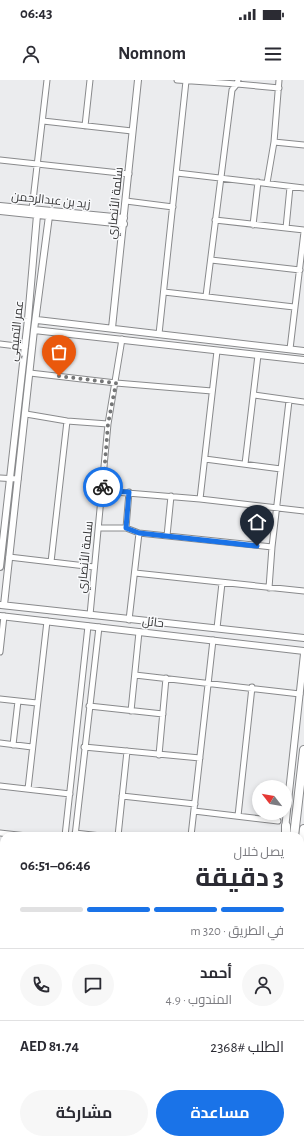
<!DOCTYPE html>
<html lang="ar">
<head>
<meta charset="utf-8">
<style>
	:root { --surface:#fff; --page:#f7f7f7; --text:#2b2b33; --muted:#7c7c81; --line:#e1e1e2; --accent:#1a73e8 }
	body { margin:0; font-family:"Alegreya Sans",Cairo,sans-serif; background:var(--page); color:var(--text); direction:rtl; height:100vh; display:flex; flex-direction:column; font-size:15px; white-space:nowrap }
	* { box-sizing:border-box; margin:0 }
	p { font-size:13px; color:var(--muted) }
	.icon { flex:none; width:22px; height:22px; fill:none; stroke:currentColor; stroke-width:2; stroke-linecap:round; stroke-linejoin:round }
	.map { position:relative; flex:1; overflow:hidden; direction:ltr }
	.drawer { position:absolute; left:0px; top:752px; width:304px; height:312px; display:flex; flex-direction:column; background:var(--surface); border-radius:12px 12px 0 0; box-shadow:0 2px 6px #0003; direction:rtl }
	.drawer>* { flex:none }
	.needle { width:26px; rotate:301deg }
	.tools { position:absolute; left:252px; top:700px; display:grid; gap:8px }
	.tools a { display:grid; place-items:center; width:40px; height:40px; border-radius:50%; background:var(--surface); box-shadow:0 2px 6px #0003; font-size:20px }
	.pin { position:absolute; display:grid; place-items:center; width:34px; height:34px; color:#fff; margin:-41px -17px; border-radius:50% 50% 50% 0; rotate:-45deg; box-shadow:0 0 4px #0007 }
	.pin .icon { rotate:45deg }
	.courier { position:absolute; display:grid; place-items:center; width:40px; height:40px; margin:-20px; border:3px solid #1a73e8; border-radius:50%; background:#fff; color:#222; box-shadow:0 1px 5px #0007 }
	.summary em { font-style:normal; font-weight:700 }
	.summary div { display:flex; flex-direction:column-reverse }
	.summary { display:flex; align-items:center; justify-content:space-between; height:68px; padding:0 20px }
	h1 { font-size:26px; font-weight:700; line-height:30px }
	.bar { display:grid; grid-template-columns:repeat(4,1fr); gap:6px 4px; align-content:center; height:48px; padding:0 20px }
	.bar i { height:5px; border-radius:3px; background:var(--line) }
	.bar .active { background:var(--accent) }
	.bar p { grid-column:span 4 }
	.line { display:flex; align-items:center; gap:10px; padding:0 20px; border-top:1px solid var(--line) }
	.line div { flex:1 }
	.round { display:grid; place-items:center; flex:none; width:42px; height:42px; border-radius:21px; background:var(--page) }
	.cta { display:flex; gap:8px; margin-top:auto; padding:8px 20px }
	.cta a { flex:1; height:46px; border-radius:24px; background:var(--accent); color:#fff; font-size:16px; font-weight:700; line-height:46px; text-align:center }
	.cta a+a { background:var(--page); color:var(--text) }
	.status { display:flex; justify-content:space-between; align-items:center; height:28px; padding:0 20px; background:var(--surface); direction:ltr }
	.status svg { height:11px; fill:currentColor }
	header { display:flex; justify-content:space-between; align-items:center; height:52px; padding:0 20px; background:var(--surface); font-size:18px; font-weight:700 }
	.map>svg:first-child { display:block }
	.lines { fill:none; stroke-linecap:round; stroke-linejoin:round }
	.primary-tunnel { stroke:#c7c8c9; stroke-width:8; stroke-dasharray:8 4; stroke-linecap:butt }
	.minor-casing { stroke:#898a8c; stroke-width:7 }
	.tertiary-casing { stroke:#898a8c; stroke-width:8 }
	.primary-casing { stroke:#898a8c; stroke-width:10 }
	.minor { stroke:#fff; stroke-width:5 }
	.tertiary { stroke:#fff; stroke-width:6 }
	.primary { stroke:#fff; stroke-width:8 }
	.done { stroke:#757677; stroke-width:4; stroke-dasharray:0 7.2 }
	.route { stroke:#1a73e8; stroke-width:5 }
	.labels { text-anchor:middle; stroke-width:3; stroke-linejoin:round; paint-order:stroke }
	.street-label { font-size:12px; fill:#363637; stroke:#f8f9fb }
</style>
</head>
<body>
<div class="status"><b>06:43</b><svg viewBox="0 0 49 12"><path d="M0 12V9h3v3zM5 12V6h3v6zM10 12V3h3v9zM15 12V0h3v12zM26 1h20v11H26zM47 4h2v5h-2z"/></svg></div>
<header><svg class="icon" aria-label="menu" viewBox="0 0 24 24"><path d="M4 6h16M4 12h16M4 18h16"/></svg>Nomnom<svg class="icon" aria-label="person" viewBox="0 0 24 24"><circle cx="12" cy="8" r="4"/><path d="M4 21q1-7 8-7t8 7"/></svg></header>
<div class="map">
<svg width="304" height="1064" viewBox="0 0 304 1064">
	<rect width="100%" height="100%" fill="#ebecee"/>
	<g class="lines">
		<path class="primary-tunnel" d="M261 1064V1060
			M270 1064V1060"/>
		<defs>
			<path id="minor" d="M177 0 237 4 279 8
				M43 41 132 51
				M85 46 90 0
				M274 62 304 65
				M0 80 129 94
				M177 93 304 108
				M267 103 274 62 279 0
				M126 121 173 127
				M32 129 47 0
				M215 140 304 150
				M253 145 258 102
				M286 148 290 107
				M211 180 300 190
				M164 212 294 227
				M206 216 232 10 237 4 238 0
				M159 254 186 1
				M0 264 25 267
				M290 269 304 152
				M30 293 116 303 212 311
				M254 315 304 322
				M26 334 67 341 108 344
				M205 379 281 389
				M245 384 258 275
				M0 398 18 399
				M103 411 200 419 304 431
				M200 419 217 271
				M99 448H126L139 453 272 467
				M126 448 129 412
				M167 456 171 416
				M9 477 94 487
				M51 482 67 341
				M135 493 304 511
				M269 508 272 467 289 321
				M90 535 108 344 122 259
				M129 540 139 453
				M217 548 222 503
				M0 572 4 536
				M135 595 300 614
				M0 619 37 623
				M89 626 163 634
				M131 631 139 552
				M0 663 32 667
				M13 665 18 621
				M84 667 200 678
				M159 675 166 598
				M0 706 70 714
				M28 709 47 541
				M122 716 195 724
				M194 731 278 741
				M238 736 252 607
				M0 753 27 756
				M75 753 101 756
				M65 756 88 546
				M75 756 99 547
				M118 756 127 671
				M191 756 213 560
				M0 833H4
				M0 840 4 841
				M0 887 4 888
				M300 920H304
				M300 956 304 957
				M300 1006H304
				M0 1010 4 1011
				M88 1064 90 1060"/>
			<path id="tertiary" d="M0 126 124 138
				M0 131 124 144
				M37 240 304 271
				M112 248 138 0
				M34 250 304 280
				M0 487 28 239 37 135
				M1 525 304 558
				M4 525 34 250 49 136
				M0 536 304 571
				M285 749 304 574
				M300 867 304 830
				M300 879 304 875
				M0 1057 4 1058
				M23 1060 62 1064
				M250 1064 251 1060
				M276 1064 277 1060"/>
			<path id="primary" d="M286 746V756
				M294 756 304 670
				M300 787 304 749"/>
		</defs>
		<use href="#minor" class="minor-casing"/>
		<use href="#tertiary" class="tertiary-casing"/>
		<use href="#primary" class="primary-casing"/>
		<use href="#minor" class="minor"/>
		<use href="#tertiary" class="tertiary"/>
		<use href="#primary" class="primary"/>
	</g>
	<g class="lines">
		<path class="done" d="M59 296 116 303 108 344 103 407"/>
		<path class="route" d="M103 407V411L129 412 126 448 139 453 257 466"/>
	</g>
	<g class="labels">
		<g class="street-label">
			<text transform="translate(51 120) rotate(6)" y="4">زيد بن عبدالرحمن</text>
			<text transform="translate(115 123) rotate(-84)" y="4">سلمة الأنصاري</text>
			<text transform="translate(16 251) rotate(-84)" y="4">عمر التميمي</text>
			<text transform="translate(85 477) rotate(-84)" y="4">سلمة الأنصاري</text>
			<text transform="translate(153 542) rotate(7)" y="4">حائل</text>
		</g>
	</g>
</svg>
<div class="tools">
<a><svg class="needle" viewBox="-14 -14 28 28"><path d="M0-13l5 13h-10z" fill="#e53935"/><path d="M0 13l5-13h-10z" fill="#7c7c81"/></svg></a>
</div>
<div class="pin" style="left:59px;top:296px;background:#ea580c"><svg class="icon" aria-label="bag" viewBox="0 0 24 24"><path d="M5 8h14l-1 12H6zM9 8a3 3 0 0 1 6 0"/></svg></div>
<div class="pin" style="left:257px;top:466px;background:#1f2937"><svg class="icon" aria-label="home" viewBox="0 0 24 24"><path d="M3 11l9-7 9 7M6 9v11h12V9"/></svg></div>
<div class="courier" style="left:103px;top:407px"><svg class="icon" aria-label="bike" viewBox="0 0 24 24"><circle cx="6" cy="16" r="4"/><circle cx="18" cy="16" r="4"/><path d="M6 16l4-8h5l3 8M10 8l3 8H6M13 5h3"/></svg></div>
<section class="drawer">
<div class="summary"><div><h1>3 دقيقة</h1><p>يصل خلال</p></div><em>06:46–06:51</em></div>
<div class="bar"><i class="active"></i><i class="active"></i><i class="active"></i><i></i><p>في الطريق · 320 m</p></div>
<div class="line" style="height:72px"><a class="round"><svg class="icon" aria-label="person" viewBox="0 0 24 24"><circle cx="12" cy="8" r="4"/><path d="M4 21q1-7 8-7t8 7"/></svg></a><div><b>أحمد</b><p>المندوب · 4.9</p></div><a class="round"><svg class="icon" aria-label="chat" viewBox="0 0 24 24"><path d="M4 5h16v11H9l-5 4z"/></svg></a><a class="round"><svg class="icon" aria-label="phone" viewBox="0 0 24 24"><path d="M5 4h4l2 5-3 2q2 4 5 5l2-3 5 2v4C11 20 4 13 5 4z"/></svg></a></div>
<div class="line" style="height:52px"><div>الطلب #2368</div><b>AED 81.74</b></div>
<div class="cta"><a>مساعدة</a><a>مشاركة</a></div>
</section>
</div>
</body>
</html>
